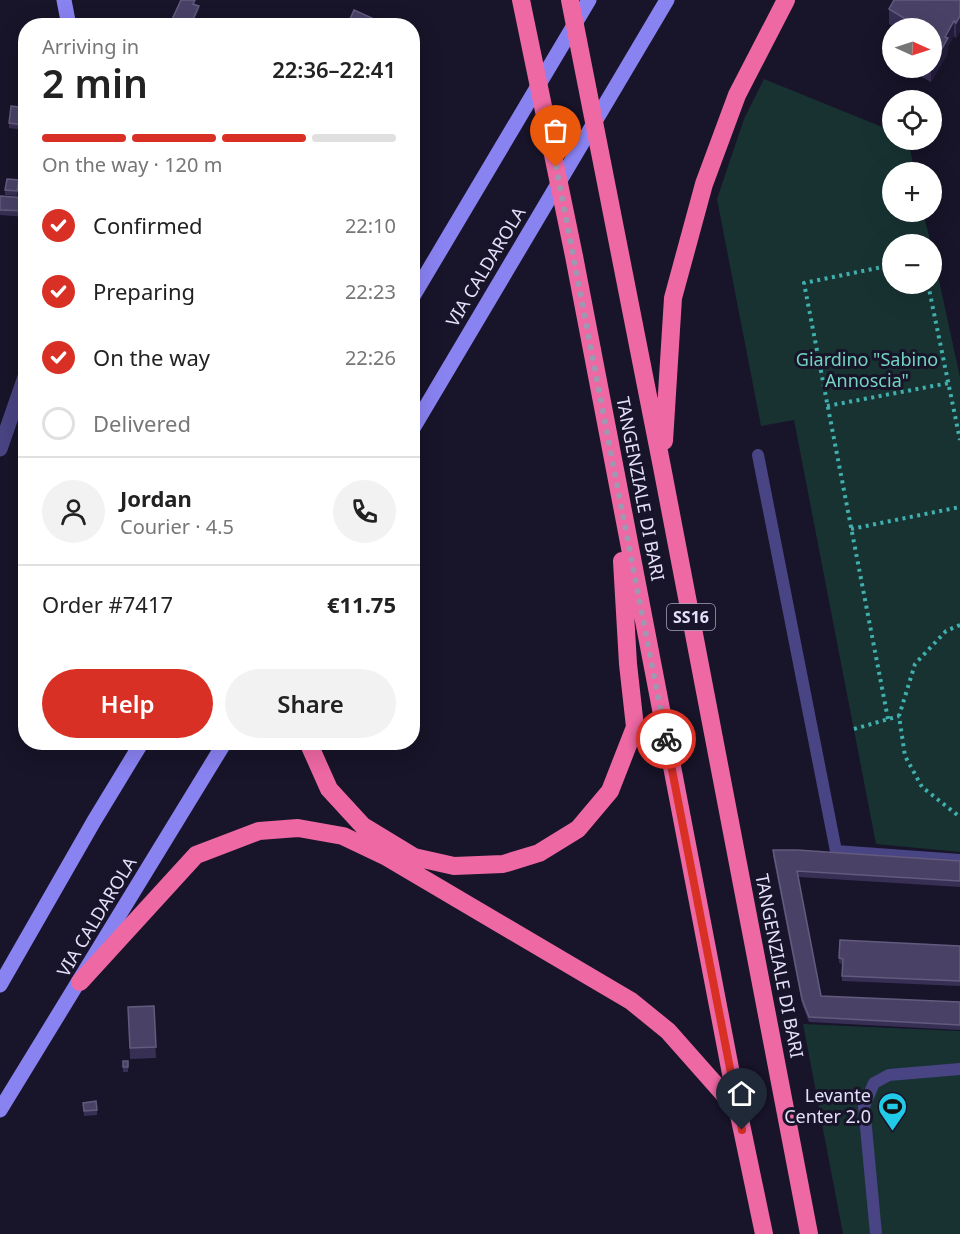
<!DOCTYPE html>
<html lang="en">
<head>
<meta charset="utf-8">
<style>
	:root { --surface:#fff; --page:#f2f2f2; --text:#222; --muted:#767676; --line:#e0e0e0; --accent:#d93025 }
	body { margin:0; font-family:"Noto Sans",sans-serif; background:var(--page); color:var(--text); height:100vh; display:flex; flex-direction:column; font-size:22px; white-space:nowrap }
	* { box-sizing:border-box; margin:0 }
	p { font-size:20px; color:var(--muted) }
	.icon { flex:none; width:33px; height:33px; fill:none; stroke:currentColor; stroke-width:2; stroke-linecap:round; stroke-linejoin:round }
	.map { position:relative; flex:1; overflow:hidden }
	.sheet { position:absolute; left:18px; top:18px; width:402px; height:732px; display:flex; flex-direction:column; background:var(--surface); border-radius:24px; box-shadow:0 6px 24px #0002 }
	.sheet>* { flex:none }
	.needle { width:39px; rotate:93deg }
	.tools { position:absolute; left:882px; top:18px; display:grid; gap:12px }
	.tools a { display:grid; place-items:center; width:60px; height:60px; border-radius:50%; background:var(--surface); box-shadow:0 6px 24px #0002; font-size:30px }
	.pin { position:absolute; display:grid; place-items:center; width:51px; height:51px; color:#fff; margin:-62px -26px; border-radius:50% 50% 50% 0; rotate:-45deg; box-shadow:0 0 6px #0007 }
	.pin .icon { rotate:45deg }
	.courier { position:absolute; display:grid; place-items:center; width:60px; height:60px; margin:-30px; border:4px solid #d93025; border-radius:50%; background:#fff; color:#222; box-shadow:0 2px 8px #0007 }
	.summary em { font-style:normal; font-weight:600 }
	.summary div { display:flex; flex-direction:column-reverse }
	.summary { display:flex; align-items:center; justify-content:space-between; height:102px; padding:0 24px }
	h1 { font-size:39px; font-weight:600; line-height:45px }
	.bar { display:grid; grid-template-columns:repeat(4,1fr); gap:9px 6px; align-content:center; height:72px; padding:0 24px }
	.bar i { height:8px; border-radius:4px; background:var(--line) }
	.bar .on { background:var(--accent) }
	.bar p { grid-column:span 4 }
	.line { display:flex; align-items:center; gap:15px; padding:0 24px; border-top:2px solid var(--line) }
	.line div { flex:1 }
	.round { display:grid; place-items:center; flex:none; width:63px; height:63px; border-radius:32px; background:var(--page) }
	ol { padding:0 24px; list-style:none }
	li { display:flex; align-items:center; gap:18px; height:66px }
	li p { margin-inline-start:auto }
	li .icon { padding:6px; border-radius:50%; background:var(--accent); color:#fff; stroke-width:4 }
	li:last-child { color:var(--muted) }
	li i { width:33px; height:33px; border:3px solid var(--line); border-radius:50% }
	.action { display:flex; gap:12px; margin-top:auto; padding:12px 24px }
	.action a { flex:1; height:69px; border-radius:36px; background:var(--accent); color:#fff; font-size:24px; font-weight:600; line-height:69px; text-align:center }
	.action a+a { background:var(--page); color:var(--text) }
	.map>svg:first-child { display:block }
	.green { fill:#183232 }
	.lines { fill:none; stroke-linecap:round; stroke-linejoin:round }
	.path { stroke:#3fb0ae; stroke-width:4; stroke-dasharray:3 4.5; stroke-linecap:butt }
	.lane { stroke:#494483; stroke-width:12 }
	.street { stroke:#494483; stroke-width:15 }
	.secondary { stroke:#8982f1; stroke-width:15 }
	.highway { stroke:#ee68a3; stroke-width:18 }
	.wall { fill:#382f55 }
	.shaded-wall { fill:#231c3c }
	.building { fill:#4a4266; stroke:#625b7e; stroke-width:1.5 }
	.done { stroke:#9d99b2; stroke-width:6; stroke-dasharray:0 10.8 }
	.route { stroke:#d93025; stroke-width:8 }
	.labels { text-anchor:middle; stroke-width:6; stroke-linejoin:round; paint-order:stroke }
	.shield { fill:#181429; stroke:#a7a3bc; stroke-width:1.5 }
	.shield-label { font-size:16px; font-weight:bold; fill:#e4e0fb }
	.street-label { font-size:18px; fill:#e4e0fb; stroke:#181429 }
	.park-label { font-size:18px; fill:#73d5c0; stroke:#181429 }
	.poi-label { font-size:18px; fill:#e4e0fb; stroke:#181429; text-anchor:end }
</style>
</head>
<body>
<div class="map">
<svg width="960" height="1234" viewBox="0 0 960 1234">
	<rect width="100%" height="100%" fill="#181429"/>
	<path class="green" d="M764 79 892 131V140H908L915 172H892V212H923L931 244H892V284H932V248L960 377V852L876 844 794 420 761 426 717 199 744 119Z
		M803 1024 960 1031V1234H843Z"/>
	<g class="lines">
		<path class="path" d="M928 284 960 440
			M827 406 949 383
			M851 529 960 507
			M960 625 946 631 915 664 899 716 905 756 922 787 960 817
			M888 719 804 283 892 265
			M854 729 899 716"/>
		<path class="lane" d="M758 455 836 851 960 860
			M876 1234 864 1106 874 1083 889 1075 960 1069"/>
		<path class="street" d="M0 449 26 374"/>
		<path class="secondary" d="M64 0 69 26
			M412 298 589 0
			M412 430 667 0
			M0 985 94 821 142 742
			M0 1110 225 742"/>
		<path class="highway" d="M521 0 574 256 738 1110 764 1234
			M570 0 662 467 809 1234
			M664 441 673 298 704 184 737 95 786 0
			M308 742 329 789 363 826 414 857 454 866 503 864 539 853 578 829 610 791 635 727 628 664 622 561
			M80 982 196 855 259 831 298 828 343 836 385 856 631 1001 668 1031 737 1109"/>
	</g>
	<path class="wall" d="M960 0V31L956 38 954 36 948 46V53L931 82 906 68H932V28H896L889 24V9Z
		M26 108 24 130 9 128V123Z
		M19 186 17 196 5 195V190Z
		M0 196 26 198V217L0 215Z
		M773 850 960 861V887L798 877 821 996 960 1002V1030L809 1022 802 1004 773 856Z
		M840 940 960 946V986L842 981V964L839 963Z
		M154 1006 156 1058 130 1059 128 1007Z
		M123 1061H128V1072H123Z
		M83 1103 97 1110V1115L84 1116Z"/>
	<path class="shaded-wall" d="M199 6V11L192 26H190Z
		M960 16V31L956 38V23Z
		M954 21V36L948 46V53L931 82V68L945 37Z"/>
	<path class="building" d="M181 0H195L193 4 199 6 190 26H169Z
		M894 0H960V16L956 23 954 21 945 37 948 38 932 66V28H916L917 26 889 9Z
		M354 10 372 18 368 26H347Z
		M11 106 26 108 24 125 9 123Z
		M7 179 19 180 17 191 5 190Z
		M0 196 26 198V211L0 210Z
		M773 850H797L960 861V881L797 871 821 996 960 1002V1025L809 1017 802 999Z
		M840 940 960 946V981L842 976 843 959 839 958Z
		M154 1006 156 1047 130 1048 128 1007Z
		M123 1061H128V1067H123Z
		M96 1101 97 1110 84 1111 83 1103Z"/>
	<g class="lines">
		<path class="done" d="M556 167 666 739"/>
		<path class="route" d="M666 739 742 1130"/>
	</g>
	<defs>
		<symbol id="stadium-pin" viewBox="-11 -11 22 30"><path d="M0 17L-7.5 6A9.5 9.5 0 1 1 7.5 6Z" fill="#21cae6" stroke="#181429"/><path d="M0-5a6.5 5 0 1 0 0 10a6.5 5 0 1 0 0-10ZM-3.5-1.8h7v3.6h-7Z" fill="#111"/></symbol>
	</defs>
	<g fill-rule="evenodd">
		<use href="#stadium-pin" x="876" y="1090" width="33" height="45"/>
	</g>
	<g class="labels">
		<rect class="shield" x="667" y="604" width="48" height="26" rx="4.5"/>
		<g class="shield-label">
			<text x="691" y="623">SS16</text>
		</g>
		<g class="street-label">
			<text transform="translate(486 267) rotate(-59)" y="6">VIA CALDAROLA</text>
			<text transform="translate(640 489) rotate(79)" y="6">TANGENZIALE DI BARI</text>
			<text transform="translate(97 917) rotate(-59)" y="6">VIA CALDAROLA</text>
			<text transform="translate(779 966) rotate(79)" y="6">TANGENZIALE DI BARI</text>
		</g>
		<g class="park-label">
			<text x="867" y="366">Giardino "Sabino<tspan x="867" dy="21">Annoscia"</tspan></text>
		</g>
		<g class="poi-label">
			<text x="871" y="1102">Levante<tspan x="871" dy="21">Center 2.0</tspan></text>
		</g>
	</g>
</svg>
<div class="tools">
<a><svg class="needle" viewBox="-14 -14 28 28"><path d="M0-13l5 13h-10z" fill="#e53935"/><path d="M0 13l5-13h-10z" fill="#767676"/></svg></a>
<a><svg class="icon" aria-label="locate" viewBox="0 0 24 24"><circle cx="12" cy="12" r="6"/><path d="M12 2v4M12 18v4M2 12h4M18 12h4"/></svg></a>
<a>+</a>
<a>−</a>
</div>
<div class="pin" style="left:556px;top:167px;background:#ea580c"><svg class="icon" aria-label="bag" viewBox="0 0 24 24"><path d="M5 8h14l-1 12H6zM9 8a3 3 0 0 1 6 0"/></svg></div>
<div class="pin" style="left:742px;top:1130px;background:#1f2937"><svg class="icon" aria-label="home" viewBox="0 0 24 24"><path d="M3 11l9-7 9 7M6 9v11h12V9"/></svg></div>
<div class="courier" style="left:666px;top:739px"><svg class="icon" aria-label="bike" viewBox="0 0 24 24"><circle cx="6" cy="16" r="4"/><circle cx="18" cy="16" r="4"/><path d="M6 16l4-8h5l3 8M10 8l3 8H6M13 5h3"/></svg></div>
<section class="sheet">
<div class="summary"><div><h1>2 min</h1><p>Arriving in</p></div><em>22:36–22:41</em></div>
<div class="bar"><i class="on"></i><i class="on"></i><i class="on"></i><i></i><p>On the way · 120 m</p></div>
<ol>
<li><svg class="icon" aria-label="check" viewBox="0 0 24 24"><path d="M5 12l5 5 9-10"/></svg>Confirmed<p>22:10</p></li>
<li><svg class="icon" aria-label="check" viewBox="0 0 24 24"><path d="M5 12l5 5 9-10"/></svg>Preparing<p>22:23</p></li>
<li><svg class="icon" aria-label="check" viewBox="0 0 24 24"><path d="M5 12l5 5 9-10"/></svg>On the way<p>22:26</p></li>
<li><i></i>Delivered</li>
</ol>
<div class="line" style="height:108px"><a class="round"><svg class="icon" aria-label="person" viewBox="0 0 24 24"><circle cx="12" cy="8" r="4"/><path d="M4 21q1-7 8-7t8 7"/></svg></a><div><b>Jordan</b><p>Courier · 4.5</p></div><a class="round"><svg class="icon" aria-label="phone" viewBox="0 0 24 24"><path d="M5 4h4l2 5-3 2q2 4 5 5l2-3 5 2v4C11 20 4 13 5 4z"/></svg></a></div>
<div class="line" style="height:78px"><div>Order #7417</div><b>€11.75</b></div>
<div class="action"><a>Help</a><a>Share</a></div>
</section>
</div>
</body>
</html>
